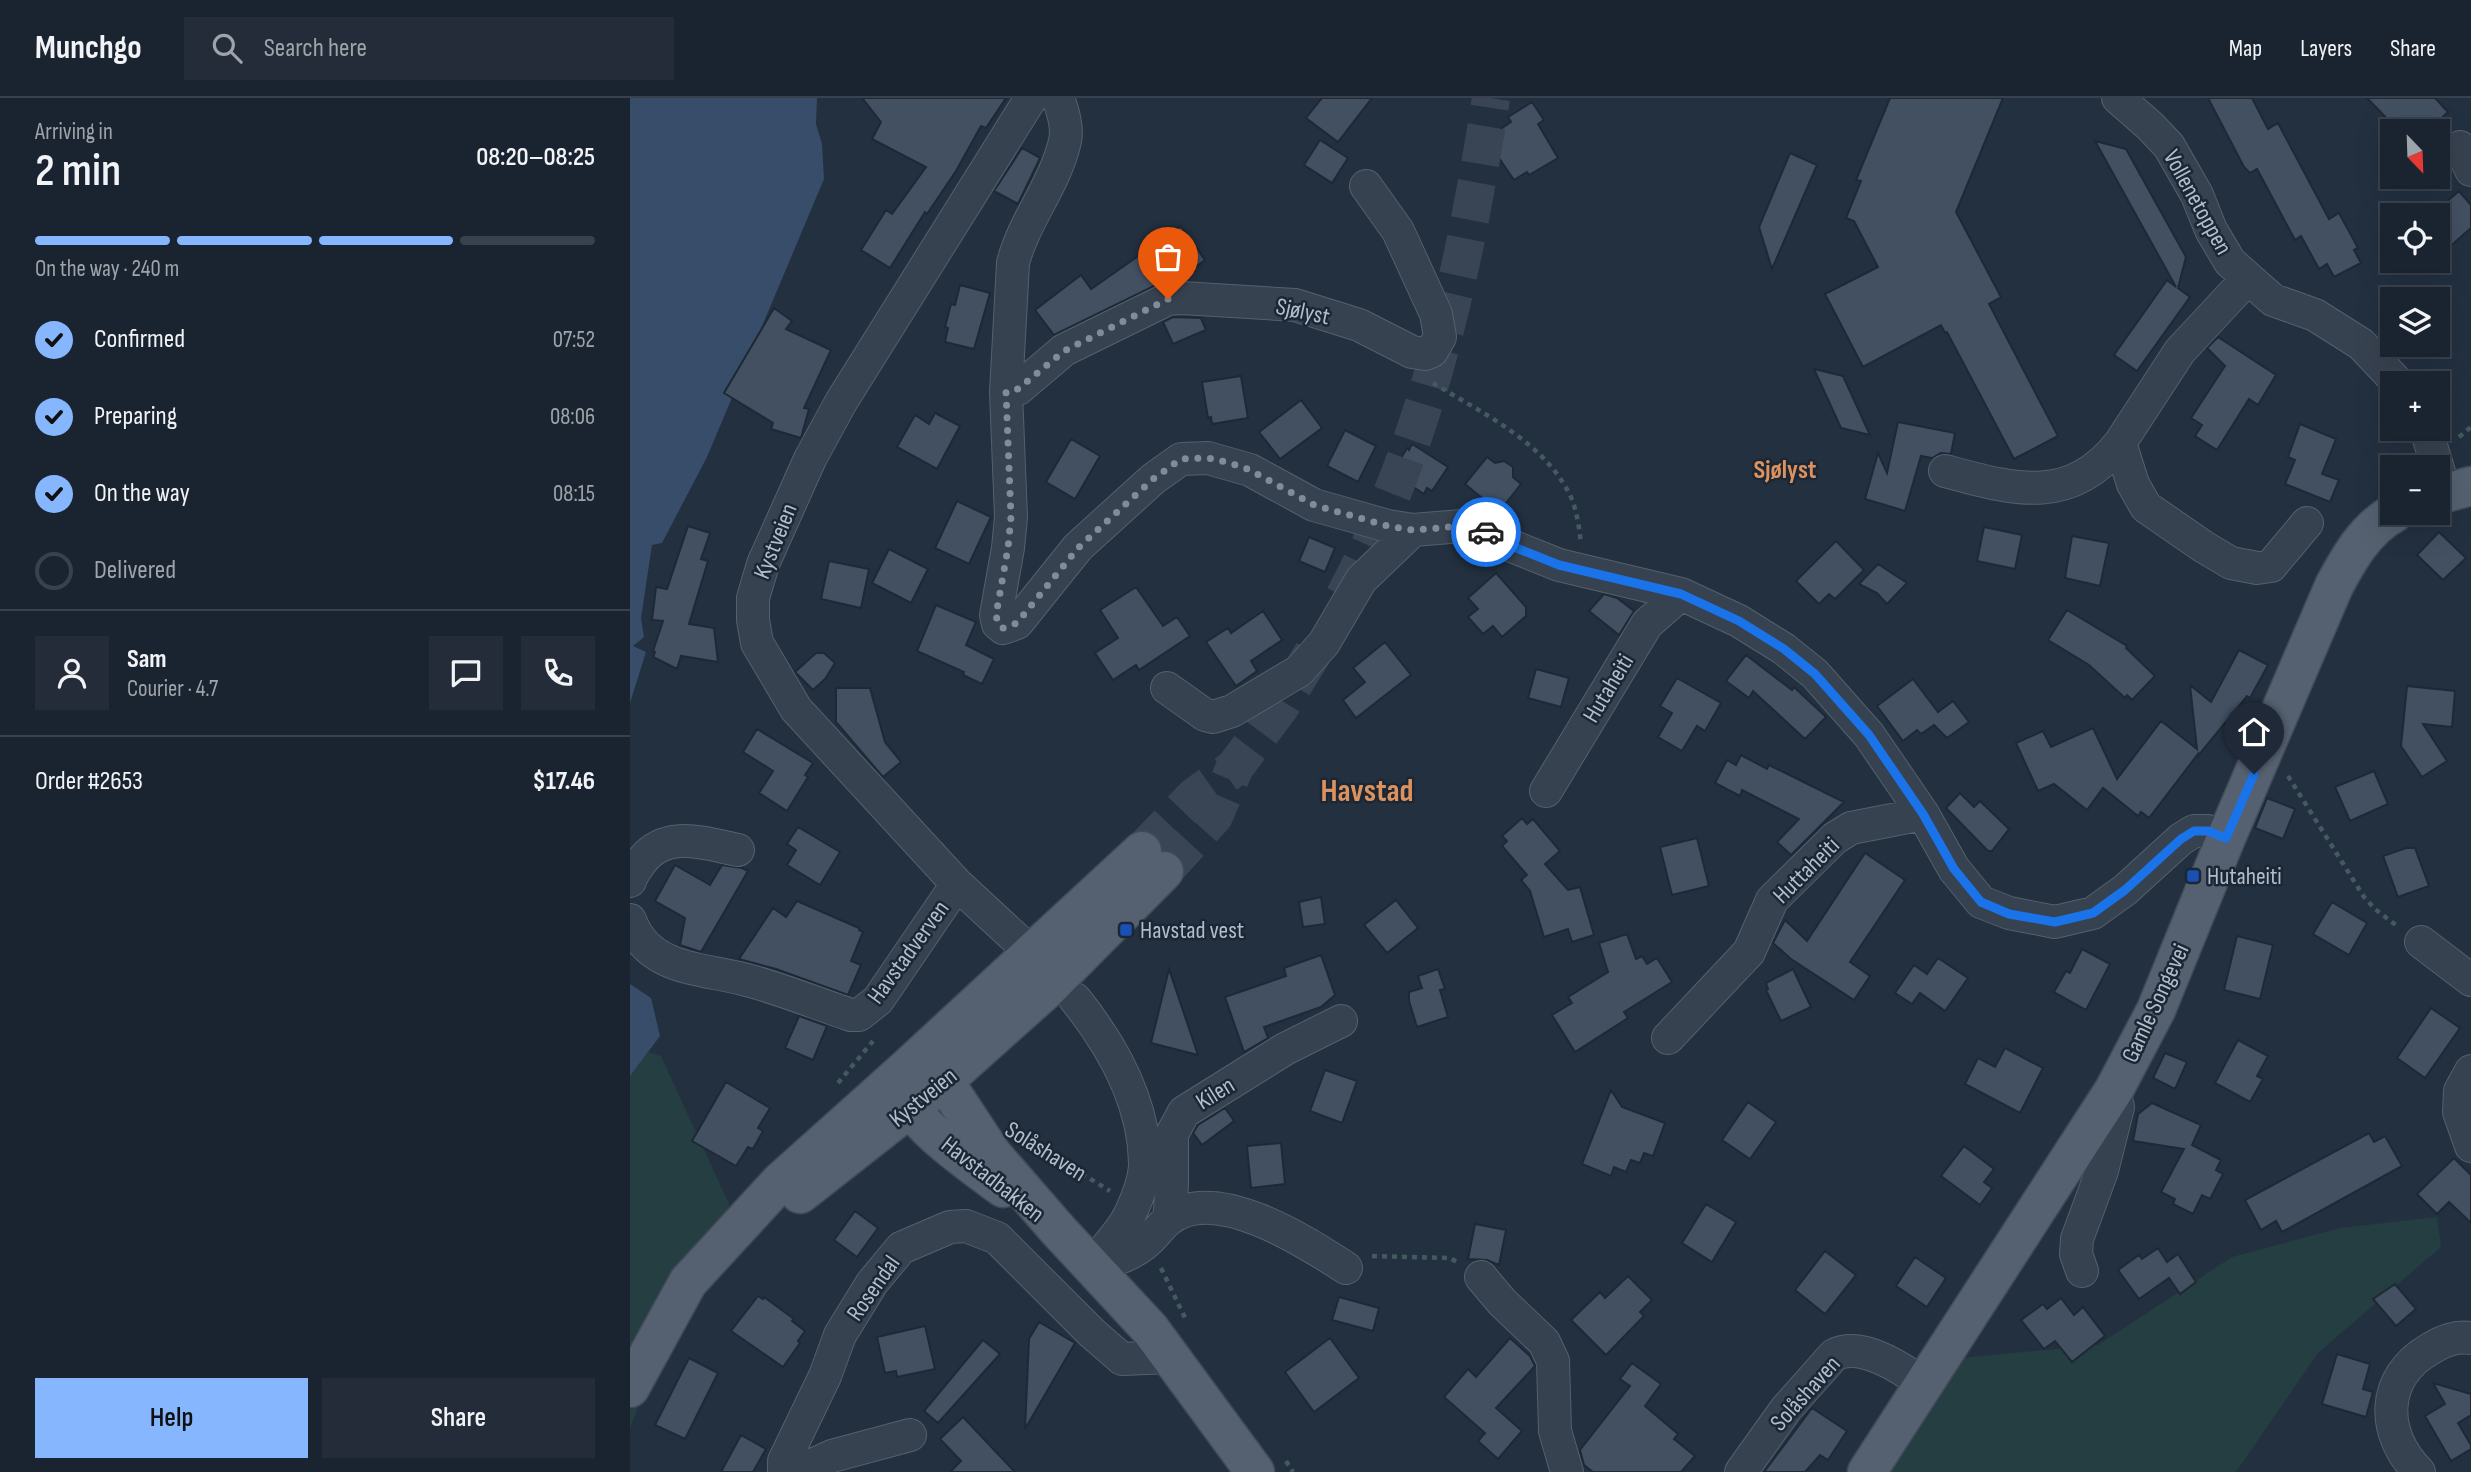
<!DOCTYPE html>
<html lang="en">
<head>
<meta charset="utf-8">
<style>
	:root { --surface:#1a2430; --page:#232c38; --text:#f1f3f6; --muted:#9fa4ab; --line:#38414c; --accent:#85b6fe }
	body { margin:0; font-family:"Sofia Sans Condensed",sans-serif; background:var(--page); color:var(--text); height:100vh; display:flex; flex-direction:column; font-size:26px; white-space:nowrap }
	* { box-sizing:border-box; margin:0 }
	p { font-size:23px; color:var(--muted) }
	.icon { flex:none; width:38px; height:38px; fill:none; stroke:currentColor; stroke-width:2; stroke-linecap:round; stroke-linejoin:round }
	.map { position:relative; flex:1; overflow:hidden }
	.drawer { display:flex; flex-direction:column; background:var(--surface); width:630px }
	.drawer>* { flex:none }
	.needle { width:46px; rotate:157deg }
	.controls { position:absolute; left:1750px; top:21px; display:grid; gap:14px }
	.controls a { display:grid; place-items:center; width:70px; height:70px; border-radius:0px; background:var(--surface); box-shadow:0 7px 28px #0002,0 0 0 2px var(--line); font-size:35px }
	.pin { position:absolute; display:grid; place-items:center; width:60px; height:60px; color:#fff; margin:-72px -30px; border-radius:50% 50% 50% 0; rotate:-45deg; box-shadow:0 0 7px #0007 }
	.pin .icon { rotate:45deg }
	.courier { position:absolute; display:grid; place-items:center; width:70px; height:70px; margin:-35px; border:5px solid #1a73e8; border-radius:50%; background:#fff; color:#222; box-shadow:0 2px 9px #0007 }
	.headline em { font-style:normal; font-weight:600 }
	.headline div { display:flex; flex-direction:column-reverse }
	.headline { display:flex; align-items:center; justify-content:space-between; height:119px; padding:0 35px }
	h1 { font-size:46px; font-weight:600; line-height:52px }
	.bar { display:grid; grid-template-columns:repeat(4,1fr); gap:10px 7px; align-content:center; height:84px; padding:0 35px }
	.bar i { height:9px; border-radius:5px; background:var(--line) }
	.bar .active { background:var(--accent) }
	.bar p { grid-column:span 4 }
	.line { display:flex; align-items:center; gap:18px; padding:0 35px; border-top:2px solid var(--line) }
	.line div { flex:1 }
	.round { display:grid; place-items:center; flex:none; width:74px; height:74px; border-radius:0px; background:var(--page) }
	ol { padding:0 35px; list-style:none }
	li { display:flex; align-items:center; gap:21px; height:77px }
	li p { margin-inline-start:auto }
	li .icon { padding:7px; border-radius:50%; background:var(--accent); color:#111; stroke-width:4 }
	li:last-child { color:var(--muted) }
	li i { width:38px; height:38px; border:4px solid var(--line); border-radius:50% }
	.cta { display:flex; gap:14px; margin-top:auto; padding:14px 35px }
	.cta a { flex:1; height:80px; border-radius:0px; background:var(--accent); color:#111; font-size:28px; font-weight:600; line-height:80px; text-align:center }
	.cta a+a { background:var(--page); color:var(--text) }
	header { display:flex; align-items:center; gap:42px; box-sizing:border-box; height:98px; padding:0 35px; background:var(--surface); border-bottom:2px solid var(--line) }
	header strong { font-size:33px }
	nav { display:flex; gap:38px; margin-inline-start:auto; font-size:24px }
	.search { width:490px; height:63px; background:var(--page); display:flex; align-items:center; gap:18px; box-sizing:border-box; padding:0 24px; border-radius:0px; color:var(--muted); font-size:26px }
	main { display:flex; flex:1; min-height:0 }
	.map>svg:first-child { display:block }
	.green { fill:#253e41 }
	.water { fill:#374d6a }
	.building { fill:#425062; stroke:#1e2937; stroke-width:2 }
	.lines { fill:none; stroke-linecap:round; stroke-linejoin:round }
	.major-tunnel { stroke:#394555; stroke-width:38; stroke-dasharray:38 19; stroke-linecap:butt }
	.minor-casing { stroke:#55606d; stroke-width:34 }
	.major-casing { stroke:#404b59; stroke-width:41 }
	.path { stroke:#435b5e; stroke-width:4.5; stroke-dasharray:5 5; stroke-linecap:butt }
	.minor { stroke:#374250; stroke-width:32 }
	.major { stroke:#556170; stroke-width:38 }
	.done { stroke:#818c9a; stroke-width:7; stroke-dasharray:0 12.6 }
	.route { stroke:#1a73e8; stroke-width:9 }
	.transit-dot { fill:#1a4fb4; stroke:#1c2735; stroke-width:2.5 }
	.labels { text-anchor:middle; stroke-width:5; stroke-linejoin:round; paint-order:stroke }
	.street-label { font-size:24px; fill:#b3bdca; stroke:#1c2735 }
	.poi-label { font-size:24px; fill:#b3bdca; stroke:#1c2735; text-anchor:start }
	.neighbourhood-label { font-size:26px; font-weight:bold; fill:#db925e; stroke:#1c2735 }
	.district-label { font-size:32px; font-weight:bold; fill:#db925e; stroke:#1c2735 }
</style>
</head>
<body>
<header>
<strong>Munchgo</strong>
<div class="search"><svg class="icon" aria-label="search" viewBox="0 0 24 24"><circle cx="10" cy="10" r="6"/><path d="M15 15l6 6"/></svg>Search here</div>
<nav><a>Map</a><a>Layers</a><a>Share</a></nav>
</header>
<main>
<section class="drawer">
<div class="headline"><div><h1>2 min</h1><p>Arriving in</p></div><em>08:20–08:25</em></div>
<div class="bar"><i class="active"></i><i class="active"></i><i class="active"></i><i></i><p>On the way · 240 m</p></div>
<ol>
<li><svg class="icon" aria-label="check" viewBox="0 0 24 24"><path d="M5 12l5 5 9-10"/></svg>Confirmed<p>07:52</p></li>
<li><svg class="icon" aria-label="check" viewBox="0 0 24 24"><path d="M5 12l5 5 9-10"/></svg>Preparing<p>08:06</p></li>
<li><svg class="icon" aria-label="check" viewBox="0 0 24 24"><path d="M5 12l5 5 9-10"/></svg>On the way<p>08:15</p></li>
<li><i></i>Delivered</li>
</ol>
<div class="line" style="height:126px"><a class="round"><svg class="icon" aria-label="person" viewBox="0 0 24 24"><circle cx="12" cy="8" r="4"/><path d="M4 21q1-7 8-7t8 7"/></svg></a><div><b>Sam</b><p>Courier · 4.7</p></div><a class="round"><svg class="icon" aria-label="chat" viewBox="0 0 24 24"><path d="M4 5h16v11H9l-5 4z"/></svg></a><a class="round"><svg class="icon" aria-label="phone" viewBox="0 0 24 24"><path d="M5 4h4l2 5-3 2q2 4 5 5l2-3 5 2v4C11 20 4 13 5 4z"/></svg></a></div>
<div class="line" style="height:91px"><div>Order #2653</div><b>$17.46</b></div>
<div class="cta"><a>Help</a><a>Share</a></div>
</section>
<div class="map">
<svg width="1841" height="1374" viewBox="0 0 1841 1374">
	<rect width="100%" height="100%" fill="#233040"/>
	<path class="green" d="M18 954 31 958 99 1106 92 1162 10 1304 0 1330V978Z
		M1807 1119 1811 1149 1688 1255 1606 1374H1221L1310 1262 1468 1247 1602 1159 1710 1130Z"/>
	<path class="water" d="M0 0H187L186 26 192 46 194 81 77 359 32 445 22 447 11 520 14 539 3 548 16 554 0 605Z
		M0 886 21 900 30 938 0 978Z"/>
	<path class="building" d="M232 0H376L356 30 351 28 326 73 297 116 295 114 260 170 231 152 256 112 262 116 296 69 242 41 251 24Z
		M692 0H742L708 44 676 20Z
		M1260 0H1373L1326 114 1371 199 1359 206 1428 338 1384 361 1317 234 1315 235 1311 227 1233 269 1195 196 1248 169 1224 123 1216 120 1231 83 1226 82Z
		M1578 0H1622L1638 31 1648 25 1699 121 1709 115 1728 150 1724 152 1731 165 1704 179 1697 166 1689 171 1671 138 1665 142 1627 71 1620 75 1614 69Z
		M1737 0H1805L1818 14 1798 33H1769Z
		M902 4 914 22 908 26 928 60 899 77 897 74 884 82 856 41 881 24 878 19Z
		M690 42 718 60 702 85 674 67Z
		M1465 43 1496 51 1556 159 1548 190 1560 199 1507 273 1484 257 1537 182 1546 189Z
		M392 50 410 60 388 106 364 93Z
		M1160 55 1187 67 1142 171 1129 129Z
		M1829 93 1841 107V130L1808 159V117L1804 115Z
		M551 128 575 162 553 178 555 182 530 185 424 237 405 212 451 177 461 191Z
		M330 187 360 195 344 251 315 244 318 230 315 229 321 206 325 207Z
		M144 210 162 223 156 231 201 252 174 310 179 311 171 340 141 331 143 325 94 295Z
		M543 219 571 220 576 232 543 246 533 224Z
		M1588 239 1646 277 1628 307 1619 301 1587 352 1565 338 1572 327 1561 320 1595 268 1577 250Z
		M1184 271 1213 278 1240 337 1211 330Z
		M611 278 618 320 582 326 581 319 578 320 572 284Z
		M671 302 692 330 650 361 629 334Z
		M305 315 330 328 307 371 267 349 285 317 299 326Z
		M1268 324 1325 335 1321 356 1311 355 1302 360 1291 358 1275 413 1235 401 1248 355 1257 375Z
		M1670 326 1706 341 1692 376 1709 382 1700 404 1655 386 1665 362 1658 359Z
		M715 332 746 348 728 384 697 368Z
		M441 341 470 358 445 401 416 384Z
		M782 346 818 369 802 393 797 390 794 396 762 375 777 350 779 352Z
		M857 359 865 365 874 363 883 369V379L891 386 869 414 835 386Z
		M327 403 361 419 339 466 305 450Z
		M58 428 80 435 71 461 78 463 59 526 84 530 88 564 51 558 47 571 23 559 25 554 23 553 33 523 22 522 26 489 37 491Z
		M1354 429 1392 437 1385 471 1347 463Z
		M1809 434 1836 460 1813 482 1787 457Z
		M1442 438 1479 445 1470 488 1435 480Z
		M679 439 705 450 695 474 669 463Z
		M1206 443 1234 472 1205 501 1199 496 1189 506 1166 483Z
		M259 451 298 471 281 505 242 485Z
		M199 463 239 471 231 510 191 501Z
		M1248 466 1277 485 1257 506 1247 495 1229 486Z
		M866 475 896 509V518L872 539 863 528 853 536 838 519 848 511 838 500Z
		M506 489 533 528 547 519 560 538 509 572 506 567 483 582 465 555 488 540 470 512Z
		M974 496 987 500 1004 513 989 537 959 513Z
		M306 507 346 524 336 547 364 561 352 586 333 577 334 574 287 553Z
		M1437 512 1497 548 1496 550 1525 578 1502 602 1497 597 1495 600 1459 567 1418 542Z
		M633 513 652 542 621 563 627 573 606 588 576 544 598 530 601 535Z
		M755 544 781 577 726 620 713 602 735 584 723 570Z
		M1609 552 1638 567 1620 600 1617 598 1568 658V656L1519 720 1511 714 1508 718 1473 690 1457 712 1424 686 1408 693 1386 645 1413 633 1421 649 1463 630 1487 681 1531 623 1567 651 1560 587 1581 604Z
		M186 555H194L205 565 195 581 183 592 165 574Z
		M1116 557 1162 592 1164 589 1196 619 1175 641 1123 593 1119 600 1096 583Z
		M906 571 939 580 931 609 898 600Z
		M1047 580 1091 605 1075 633 1067 628 1052 653 1028 639 1042 615 1030 608Z
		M1283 581 1308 614 1323 603 1339 624 1317 640 1304 627 1291 636 1287 632 1273 643 1247 608Z
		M1777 588 1825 593 1822 629 1793 626 1817 663 1792 679 1771 648Z
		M206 590H240L255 644 271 664 253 679 206 624Z
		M127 631 183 665 175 677 178 679 157 713 129 695 143 673 113 654Z
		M1111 657 1137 671 1139 667 1214 704 1161 757 1147 744 1169 721 1112 692 1110 698 1085 685 1097 662 1106 667Z
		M1744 673 1758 706 1720 723 1705 689Z
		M1330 695 1344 709 1350 703 1379 731 1362 753H1358L1316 710Z
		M1637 700 1665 711 1653 741 1625 730Z
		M892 720 897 726 903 721 930 753 915 766 938 792 950 789 964 837 942 844 938 831 914 839 900 793 891 782 897 777 872 748 877 743 872 738Z
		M168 729 210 754 190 787 157 767 166 752 157 746Z
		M1067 740 1079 788 1042 797 1030 749Z
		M1776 750H1785L1799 788 1768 799 1753 758Z
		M1235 755 1275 782 1220 864 1240 878 1224 902 1161 861 1143 845 1155 822 1177 843Z
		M45 767 80 787 92 767 112 770 118 773 71 854 50 847 55 820 25 803Z
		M691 799 695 826 673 829 669 804Z
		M766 802 788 830 757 855 734 827Z
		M167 803 229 830V832L233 834 221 863 231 867 218 897 146 871 109 861 143 810 156 819Z
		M1702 804 1737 825 1719 857 1683 836Z
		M997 836 1006 861 1012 858 1017 866 1027 860 1042 884 994 914 998 920 945 954 922 917 942 905 938 899 978 874 969 845Z
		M1607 838 1643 847 1630 901 1594 892Z
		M1452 851 1480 866 1456 912 1424 894 1436 873 1440 875Z
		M691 857 705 897 691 909 634 929 638 940 614 954 595 899 656 878 654 870Z
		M1308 860 1338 880 1315 913 1290 895 1282 906 1265 895 1284 867 1297 876Z
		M539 871 568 957 521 945Z
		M808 871 815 891 810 892 818 919 787 929 779 903V894L792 890 788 878Z
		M1163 871 1181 909 1151 923 1136 892 1138 891 1136 885Z
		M1801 910 1830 930 1795 980 1767 960Z
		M169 918 197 928 183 962 155 950Z
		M1608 942 1638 958 1627 978 1633 981 1620 1004 1585 985Z
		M1375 950 1413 970 1390 1015 1335 986 1348 960 1365 969Z
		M1535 955 1557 964 1545 991 1523 980Z
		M695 972 727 983 712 1025 680 1013Z
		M96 984 140 1010 128 1030 133 1033 123 1051 118 1049 106 1068 62 1043Z
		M981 992 992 1009 1035 1025 1023 1058 1014 1055 1010 1065 1001 1062 996 1074 984 1069 981 1078 952 1066Z
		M1118 1004 1146 1024 1120 1061 1092 1042Z
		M1522 1005 1571 1027 1562 1047 1591 1062 1586 1072 1593 1076 1580 1101 1572 1097 1563 1116 1543 1106 1545 1101 1531 1094 1554 1051 1503 1043 1508 1016Z
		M595 1010 604 1023 572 1047 563 1035 568 1027Z
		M1739 1035 1744 1044 1755 1038 1772 1068 1652 1134 1646 1123 1631 1132 1615 1102Z
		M651 1045 655 1086 621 1090 617 1048Z
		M1334 1048 1364 1071 1354 1084 1362 1090 1350 1107 1311 1078Z
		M1824 1060 1841 1077V1125L1819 1104 1807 1116 1787 1096Z
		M1076 1106 1106 1124 1082 1164 1052 1145Z
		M225 1113 248 1130 227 1159 204 1142Z
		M845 1126 876 1132 869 1167 857 1162 838 1161Z
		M1528 1150 1537 1164 1548 1156 1566 1184 1550 1196 1539 1180 1509 1201 1488 1172 1509 1157 1512 1161Z
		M1195 1153 1226 1177 1195 1216 1165 1192Z
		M1285 1159 1316 1180 1297 1209 1266 1188Z
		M998 1178 1022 1202 1010 1214 1014 1218 976 1257 941 1222 970 1194 975 1200Z
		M1765 1186 1786 1211 1766 1228 1743 1201Z
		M128 1198 133 1201 134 1199 164 1221 162 1223 175 1233 168 1243 170 1245 153 1269 101 1233Z
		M709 1199 749 1210 743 1233 702 1222Z
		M1431 1200 1444 1217 1453 1209 1475 1238 1442 1264 1425 1243 1414 1251 1391 1222 1413 1206 1417 1211Z
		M409 1224 445 1245 395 1331 399 1241Z
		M295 1228 305 1271 267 1279 266 1273 255 1275 247 1239Z
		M700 1240 729 1280 684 1314 655 1274Z
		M880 1240 900 1258 905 1268 866 1310 892 1333 868 1361 848 1343 855 1335 814 1299 838 1271 846 1279Z
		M353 1242 370 1256 308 1325 294 1313Z
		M1707 1256 1740 1266 1733 1291 1743 1294 1736 1319 1692 1306Z
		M59 1260 88 1275 55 1341 25 1327Z
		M1002 1265 1031 1286 1015 1308 1048 1336 1044 1341 1065 1358 1051 1374H963L954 1367 950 1352 1000 1288 990 1281Z
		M1803 1285 1841 1296V1317L1828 1325 1841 1347V1351L1821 1363 1795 1318 1815 1306Z
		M1182 1310 1217 1333 1198 1362 1190 1357 1175 1374H1134Z
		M333 1319 385 1374H320L331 1363 310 1341Z
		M111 1337 136 1351 123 1374H91Z"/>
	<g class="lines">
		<path class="major-tunnel" d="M714 499C797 344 834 173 861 0
			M512 753 565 698 603 671
			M534 773 584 718 605 669 650 609 683 555"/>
		<defs>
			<path id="minor" d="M428 0C433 13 438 30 435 43 425 87 394 122 383 165L376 294 381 419 378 450 366 517 368 526 373 530 387 525 448 449 523 381 551 361 578 360 620 372 684 407 758 428 783 432 832 428 847 430 884 449 929 467 1051 496 1109 523 1154 551 1185 576 1239 637 1293 716 1324 771 1351 804 1379 815 1425 824 1463 815 1495 792 1551 741 1564 733H1578L1596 740
				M1488 0 1520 28 1539 48 1567 97 1581 132 1600 164 1618 180
				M1830 49 1841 72
				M376 294 388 291 434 252 538 201 552 200 665 207 729 227 782 254 795 256 802 253 810 239 806 216 768 133 736 88
				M1796 331 1815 394
				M1315 373C1383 391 1439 409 1490 345
				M1677 425 1641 468 1627 470 1601 465 1574 449 1516 409 1503 386 1490 345 1550 253 1618 180 1643 202 1685 217 1731 246 1768 285
				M537 590 575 617 583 619 602 613 669 573 694 545 731 482 783 432
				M916 693 1017 526 1051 496
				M0 783C2 776 6 771 11 764 35 731 74 745 108 752
				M0 822C18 872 70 870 113 881 149 890 185 905 221 917H229L248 902 327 786
				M1791 844 1841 882
				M394 848 327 786 166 611 127 545 123 522V500L133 466 180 361 211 304 401 0
				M445 901C482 947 514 1003 515 1065 515 1081 507 1101 500 1116 492 1134 474 1151 462 1167
				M1038 940 1119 854 1142 802 1205 740 1221 730 1293 716
				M1841 973 1830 993 1829 1014 1841 1048
				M539 1121 542 1088V1036L554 1014 655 951 711 923
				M462 1167C484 1163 503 1157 520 1141 526 1135 532 1127 538 1122 584 1084 676 1144 716 1170
				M1452 1173 1446 1156 1447 1141 1472 1073 1488 1009 1484 992
				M851 1179 872 1204 914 1244 923 1263 925 1333 937 1374
				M154 1374V1363L195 1278 210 1237 242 1185 271 1150 320 1129 336 1128 367 1140 462 1235 492 1261 541 1259
				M167 1374 202 1358 280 1337
				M1111 1374 1156 1311 1204 1257C1231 1243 1271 1270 1293 1285
				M1789 1374C1750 1335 1751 1279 1800 1251 1813 1243 1825 1238 1841 1240"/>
			<path id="major" d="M1808 397 1841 388
				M289 976 314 983 362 1056 428 1132 520 1231 625 1374
				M277 986C278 993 279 1002 281 1008 290 1031 352 1074 373 1090
				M170 1096 314 983 418 890 534 773
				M0 1290 58 1184 150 1084 275 972 512 753
				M1237 1374 1484 992 1526 912 1596 740 1704 488C1719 460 1735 431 1764 415"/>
		</defs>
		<use href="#minor" class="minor-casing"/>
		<use href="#major" class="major-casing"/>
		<path class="path" d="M803 285C852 315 914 344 940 397 947 412 949 429 951 445
			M1829 339 1841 329
			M1658 678 1734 799 1745 811 1767 828
			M208 985 243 943
			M392 1039 480 1093
			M742 1158 820 1160 827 1164
			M531 1170 556 1222
			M656 1363 663 1374"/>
		<use href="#minor" class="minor"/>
		<use href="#major" class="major"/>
	</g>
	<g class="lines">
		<path class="done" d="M538 201 434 253 388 291 376 294 381 419 378 450 366 517 368 526 373 530 387 525 448 450 523 381 551 361 578 360 600 365 620 372 684 407 758 428 783 432 832 428 848 430 856 434"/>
		<path class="route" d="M856 434 884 449 929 467 1051 496 1109 523 1154 551 1185 576 1239 637 1293 716 1324 771 1351 804 1379 816 1425 824 1463 815 1495 792 1551 741 1564 733H1578L1596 740 1624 676"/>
	</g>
	<g class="transit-dot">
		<rect x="1556" y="771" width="14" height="14" rx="3.5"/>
		<rect x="489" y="825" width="14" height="14" rx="3.5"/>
	</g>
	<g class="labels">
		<g class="street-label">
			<text transform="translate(1568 104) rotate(61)" y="8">Vollenetoppen</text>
			<text transform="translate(673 213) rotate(12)" y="8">Sjølyst</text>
			<text transform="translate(145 443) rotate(-68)" y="8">Kystveien</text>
			<text transform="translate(978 590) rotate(-59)" y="8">Hutaheiti</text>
			<text transform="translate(1176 772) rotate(-45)" y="8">Huttaheiti</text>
			<text transform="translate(278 854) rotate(-54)" y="8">Havstadverven</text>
			<text transform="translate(1525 905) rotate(-65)" y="8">Gamle Songevei</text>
			<text transform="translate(585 995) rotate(-32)" y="8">Kilen</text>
			<text transform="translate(293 999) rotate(-39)" y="8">Kystveien</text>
			<text transform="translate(416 1053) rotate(32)" y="8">Solåshaven</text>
			<text transform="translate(363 1081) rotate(38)" y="8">Havstadbakken</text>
			<text transform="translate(243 1190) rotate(-55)" y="8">Rosendal</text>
			<text transform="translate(1175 1295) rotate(-48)" y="8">Solåshaven</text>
		</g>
		<g class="poi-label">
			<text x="1577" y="786">Hutaheiti</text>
			<text x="510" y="840">Havstad vest</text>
		</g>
		<g class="neighbourhood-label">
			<text x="1155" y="380">Sjølyst</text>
		</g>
		<g class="district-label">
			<text x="737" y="703">Havstad</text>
		</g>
	</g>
</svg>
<div class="controls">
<a><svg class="needle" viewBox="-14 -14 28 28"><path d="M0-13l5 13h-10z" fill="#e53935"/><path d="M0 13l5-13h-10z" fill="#9fa4ab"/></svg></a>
<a><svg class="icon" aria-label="locate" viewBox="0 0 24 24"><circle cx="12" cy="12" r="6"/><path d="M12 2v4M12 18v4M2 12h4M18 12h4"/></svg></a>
<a><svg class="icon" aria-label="layers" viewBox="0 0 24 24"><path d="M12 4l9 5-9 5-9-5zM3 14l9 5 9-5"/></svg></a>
<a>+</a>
<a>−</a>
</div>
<div class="pin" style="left:538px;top:201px;background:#ea580c"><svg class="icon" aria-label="bag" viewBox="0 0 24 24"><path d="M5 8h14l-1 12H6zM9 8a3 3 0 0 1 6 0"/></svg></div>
<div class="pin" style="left:1624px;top:676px;background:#1f2937"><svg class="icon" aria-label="home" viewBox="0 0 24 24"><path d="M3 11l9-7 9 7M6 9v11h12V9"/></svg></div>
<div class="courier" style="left:856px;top:434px"><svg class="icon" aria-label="car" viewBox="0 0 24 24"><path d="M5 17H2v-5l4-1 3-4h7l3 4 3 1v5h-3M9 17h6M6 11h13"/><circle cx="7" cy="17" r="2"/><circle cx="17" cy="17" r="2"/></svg></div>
</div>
</main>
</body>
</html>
